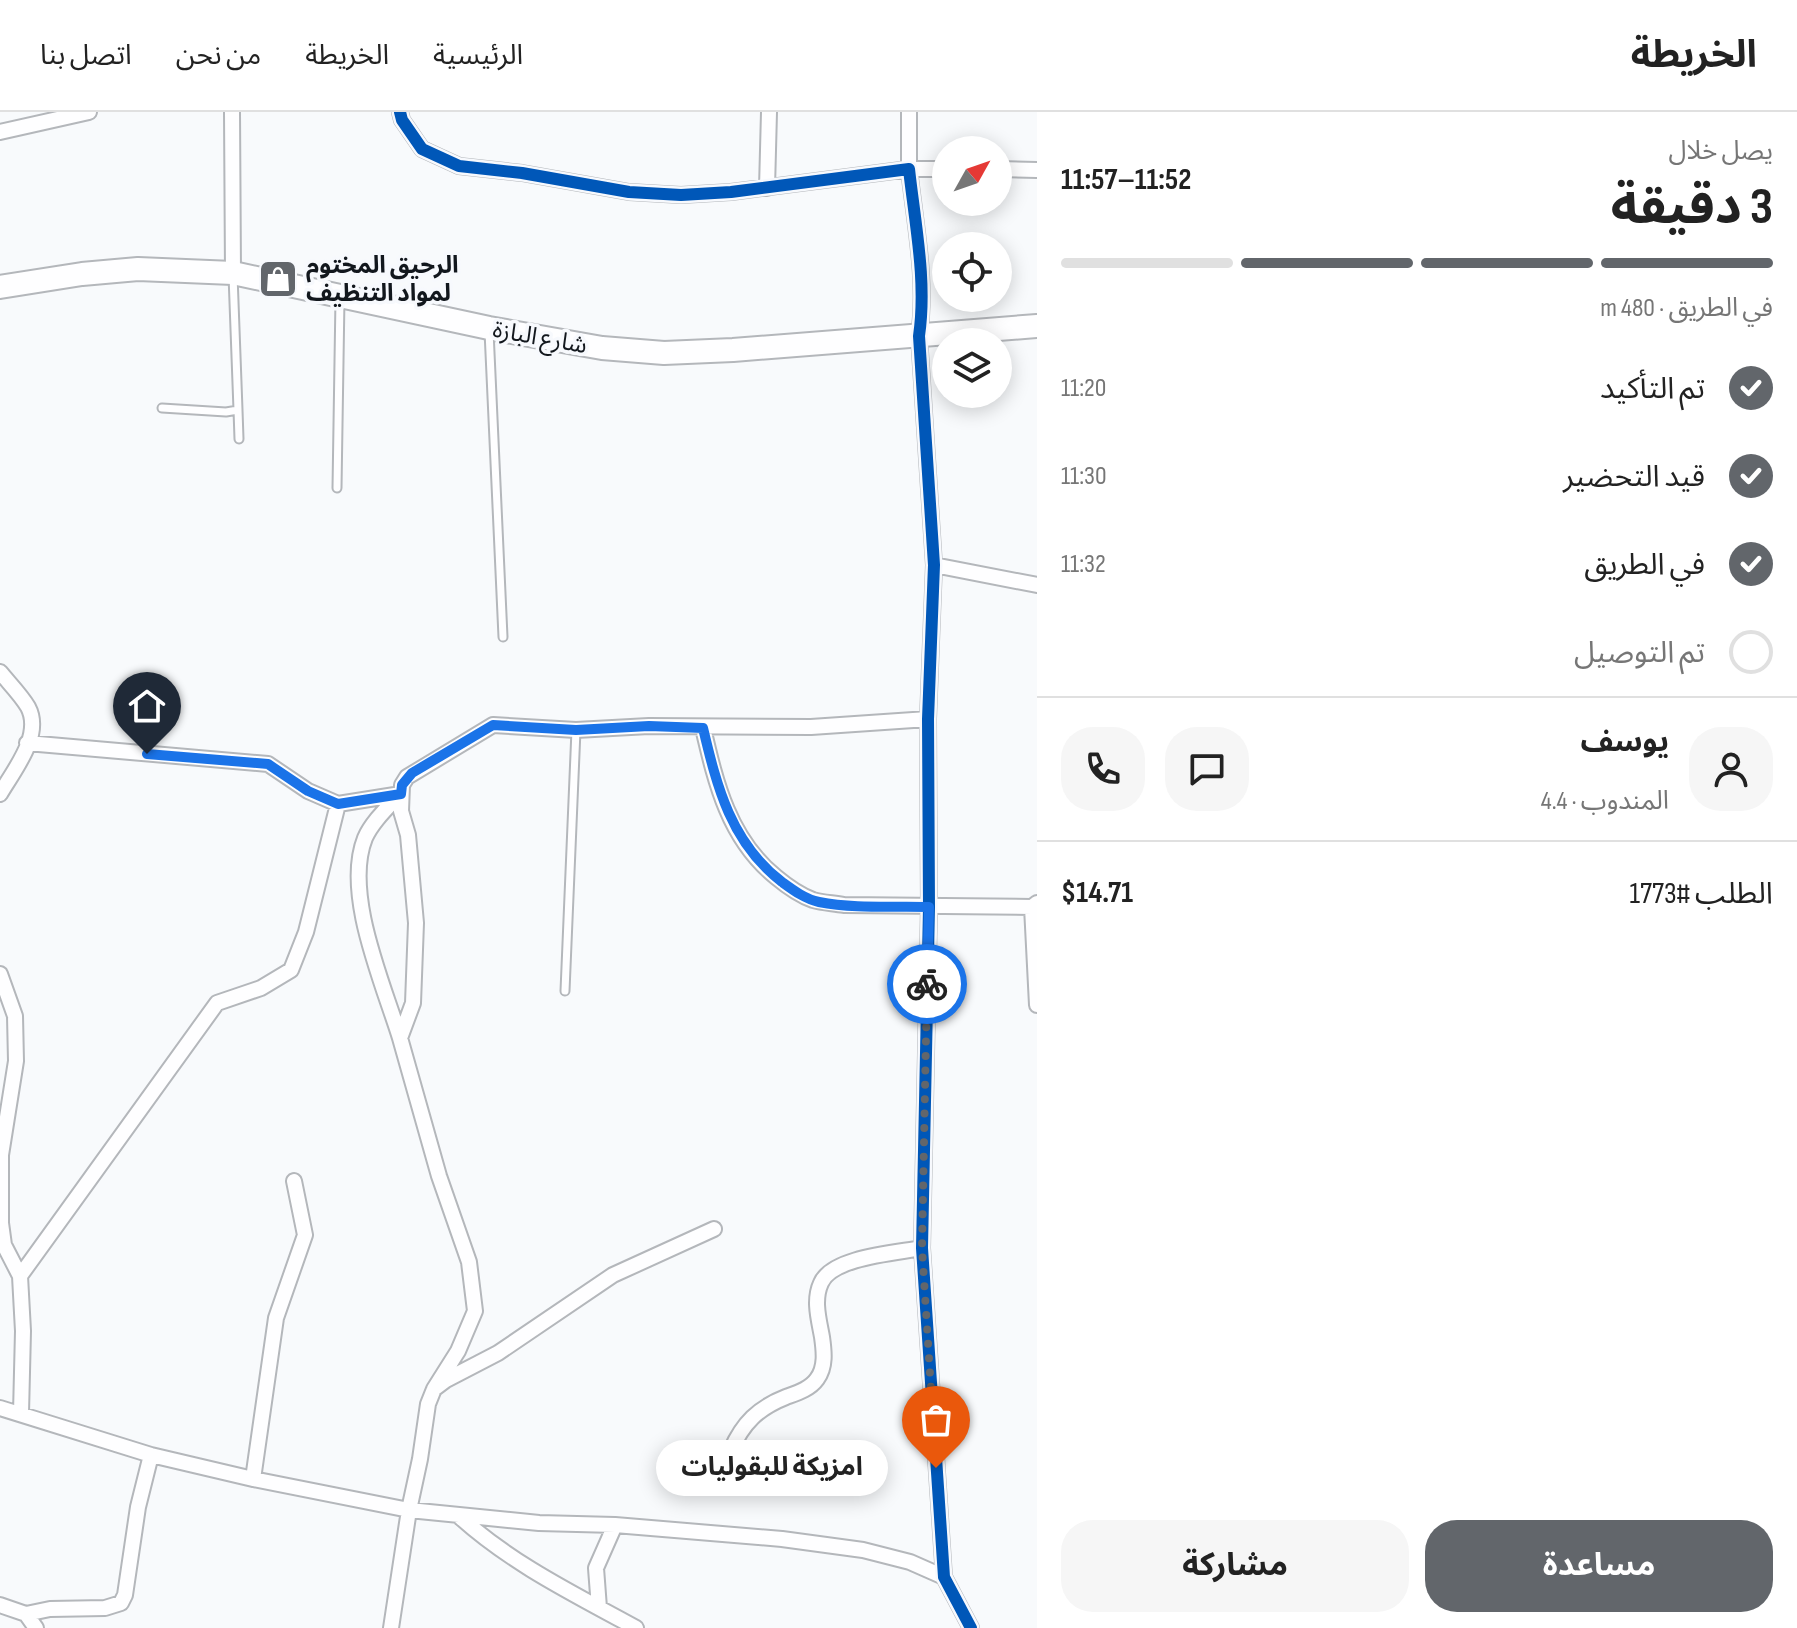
<!DOCTYPE html>
<html lang="ar">
<head>
<meta charset="utf-8">
<style>
	:root { --surface:#fff; --page:#f6f6f6; --text:#222; --muted:#767676; --line:#e0e0e0; --accent:#62666b }
	body { margin:0; font-family:"Sofia Sans Condensed","Noto Sans Arabic",sans-serif; background:var(--page); color:var(--text); direction:rtl; height:100vh; display:flex; flex-direction:column; font-size:30px; white-space:nowrap }
	* { box-sizing:border-box; margin:0 }
	p { font-size:26px; color:var(--muted) }
	.icon { flex:none; width:44px; height:44px; fill:none; stroke:currentColor; stroke-width:2; stroke-linecap:round; stroke-linejoin:round }
	.map { position:relative; flex:1; overflow:hidden; direction:ltr }
	.sheet { display:flex; flex-direction:column; background:var(--surface); width:760px }
	.sheet>* { flex:none }
	.needle { width:52px; rotate:50deg }
	.tools { position:absolute; left:932px; top:24px; display:grid; gap:16px }
	.tools a { display:grid; place-items:center; width:80px; height:80px; border-radius:50%; background:var(--surface); box-shadow:0 4px 20px #0003; font-size:40px }
	.pin { position:absolute; display:grid; place-items:center; width:68px; height:68px; color:#fff; margin:-82px -34px; border-radius:50% 50% 50% 0; rotate:-45deg; box-shadow:0 0 8px #0007 }
	.pin .icon { rotate:45deg }
	.courier { position:absolute; display:grid; place-items:center; width:80px; height:80px; margin:-40px; border:6px solid #1a73e8; border-radius:50%; background:#fff; color:#222; box-shadow:0 2px 10px #0007 }
	.bubble { position:absolute; height:56px; border-radius:28px; background:var(--surface); box-shadow:0 4px 20px #0003; font-size:26px; font-weight:700; line-height:56px; text-align:center; direction:rtl }
	.headline em { font-style:normal; font-weight:700 }
	.headline div { display:flex; flex-direction:column-reverse }
	.headline { display:flex; align-items:center; justify-content:space-between; height:136px; padding:0 24px }
	h1 { font-size:52px; font-weight:700; line-height:60px }
	.bar { display:grid; grid-template-columns:repeat(4,1fr); gap:12px 8px; align-content:center; height:96px; padding:0 24px }
	.bar i { height:10px; border-radius:6px; background:var(--line) }
	.bar .current { background:var(--accent) }
	.bar p { grid-column:span 4 }
	.line { display:flex; align-items:center; gap:20px; padding:0 24px; border-top:2px solid var(--line) }
	.line div { flex:1 }
	.round { display:grid; place-items:center; flex:none; width:84px; height:84px; border-radius:32px; background:var(--page) }
	ol { padding:0 24px; list-style:none }
	li { display:flex; align-items:center; gap:24px; height:88px }
	li p { margin-inline-start:auto }
	li .icon { padding:8px; border-radius:50%; background:var(--accent); color:#fff; stroke-width:4 }
	li:last-child { color:var(--muted) }
	li i { width:44px; height:44px; border:4px solid var(--line); border-radius:50% }
	.action { display:flex; gap:16px; margin-top:auto; padding:16px 24px }
	.action a { flex:1; height:92px; border-radius:32px; background:var(--accent); color:#fff; font-size:32px; font-weight:700; line-height:92px; text-align:center }
	.action a+a { background:var(--page); color:var(--text) }
	header { display:flex; align-items:center; gap:48px; box-sizing:border-box; height:112px; padding:0 40px; background:var(--surface); border-bottom:2px solid var(--line) }
	header strong { font-size:38px }
	nav { display:flex; gap:44px; margin-inline-start:auto; font-size:28px }
	main { display:flex; flex:1; min-height:0 }
	.map>svg:first-child { display:block }
	.lines { fill:none; stroke-linecap:round; stroke-linejoin:round }
	.lane-casing { stroke:#b4b7bb; stroke-width:11 }
	.street-casing { stroke:#b4b7bb; stroke-width:18 }
	.primary-casing { stroke:#b4b7bb; stroke-width:26 }
	.lane { stroke:#fefeff; stroke-width:7 }
	.street { stroke:#fefeff; stroke-width:14 }
	.primary { stroke:#fefeff; stroke-width:22 }
	.cycleway-casing { stroke:#f7f9fd; stroke-width:17 }
	.cycleway { stroke:#0057b8; stroke-width:12 }
	.done { stroke:#62666b; stroke-width:8; stroke-dasharray:0 14.4 }
	.route { stroke:#1a73e8; stroke-width:10 }
	.labels { text-anchor:middle; stroke-width:7; stroke-linejoin:round; paint-order:stroke }
	.poi-label { font-size:24px; font-weight:bold; fill:#12171d; stroke:#f7f9fd; text-anchor:start }
	.street-label { font-size:24px; fill:#12171d; stroke:#f7f9fd }
</style>
</head>
<body>
<header>
<strong>الخريطة</strong>
<nav><a>الرئيسية</a><a>الخريطة</a><a>من نحن</a><a>اتصل بنا</a></nav>
</header>
<main>
<section class="sheet">
<div class="headline"><div><h1>3 دقيقة</h1><p>يصل خلال</p></div><em>11:52–11:57</em></div>
<div class="bar"><i class="current"></i><i class="current"></i><i class="current"></i><i></i><p>في الطريق · 480 m</p></div>
<ol>
<li><svg class="icon" aria-label="check" viewBox="0 0 24 24"><path d="M5 12l5 5 9-10"/></svg>تم التأكيد<p>11:20</p></li>
<li><svg class="icon" aria-label="check" viewBox="0 0 24 24"><path d="M5 12l5 5 9-10"/></svg>قيد التحضير<p>11:30</p></li>
<li><svg class="icon" aria-label="check" viewBox="0 0 24 24"><path d="M5 12l5 5 9-10"/></svg>في الطريق<p>11:32</p></li>
<li><i></i>تم التوصيل</li>
</ol>
<div class="line" style="height:144px"><a class="round"><svg class="icon" aria-label="person" viewBox="0 0 24 24"><circle cx="12" cy="8" r="4"/><path d="M4 21q1-7 8-7t8 7"/></svg></a><div><b>يوسف</b><p>المندوب · 4.4</p></div><a class="round"><svg class="icon" aria-label="chat" viewBox="0 0 24 24"><path d="M4 5h16v11H9l-5 4z"/></svg></a><a class="round"><svg class="icon" aria-label="phone" viewBox="0 0 24 24"><path d="M5 4h4l2 5-3 2q2 4 5 5l2-3 5 2v4C11 20 4 13 5 4z"/></svg></a></div>
<div class="line" style="height:104px"><div>الطلب #1773</div><b>$14.71</b></div>
<div class="action"><a>مساعدة</a><a>مشاركة</a></div>
</section>
<div class="map">
<svg width="1037" height="1516" viewBox="0 0 1037 1516">
	<rect width="100%" height="100%" fill="#f8fafc"/>
	<g class="lines">
		<defs>
			<path id="lane" d="M489 219 503 525
				M162 296 226 300 238 298 233 163
				M238 298 239 327
				M337 376 340 186
				M565 879 576 618"/>
			<path id="street" d="M232 0 233 161
				M400 0 402 8 422 37 459 54 522 61 629 80 681 83 731 80 909 57C915 112 927 169 919 224L934 453 928 607 929 795 922 1136 944 1465 971 1516
				M909 0V57H946
				M0 20 89 0
				M998 57 1037 58
				M767 76 769 0
				M934 453 1037 473
				M0 560C9 571 21 583 28 595 43 623 14 658 0 682
				M703 616C716 672 729 727 776 765 788 775 799 783 813 788 823 791 834 791 844 793L1032 795 1037 791
				M27 631 268 652 308 679 338 692 401 682
				M1032 795 1037 893
				M0 862 15 904 16 949 1 1043V1111L4 1133 20 1164 23 1219 21 1301
				M400 926C383 871 343 781 365 726 372 710 388 695 400 682
				M20 1164 217 891 261 876 291 858 306 820 338 692
				M434 1277 458 1239 475 1199 469 1150 439 1064 400 926 413 891 416 811 408 723 401 699 402 673 407 665 493 613 576 618 649 614 811 615 928 607
				M0 1296 151 1343 253 1367 409 1398 420 1347 428 1292 434 1277 446 1268 498 1241 613 1163 714 1117
				M731 1338C743 1311 758 1296 786 1285 797 1281 810 1277 817 1267 826 1255 824 1239 822 1225 819 1208 813 1188 821 1171 832 1145 896 1141 922 1136
				M253 1367 276 1206 305 1123 294 1069
				M460 1405C512 1452 574 1482 636 1516
				M0 1493 26 1502 36 1516
				M599 1496 596 1456 615 1413
				M26 1502 50 1497 105 1496 121 1491 125 1483 138 1395 151 1343
				M391 1516 409 1398 539 1411 615 1413 782 1427 863 1438 910 1450 944 1465"/>
			<path id="primary" d="M0 175 82 162 138 157 233 161 489 216 602 236 664 241 733 238 1037 214"/>
		</defs>
		<use href="#lane" class="lane-casing"/>
		<use href="#street" class="street-casing"/>
		<use href="#primary" class="primary-casing"/>
		<use href="#lane" class="lane"/>
		<use href="#street" class="street"/>
		<use href="#primary" class="primary"/>
		<defs>
			<path id="cycleway" d="M400 0 402 8 422 37 459 54 522 61 629 80 681 83 731 80 909 57C915 112 927 169 919 224L934 453 928 607 929 795 922 1136 944 1465 971 1516"/>
		</defs>
		<use href="#cycleway" class="cycleway-casing"/>
		<use href="#cycleway" class="cycleway"/>
	</g>
	<g class="lines">
		<path class="done" d="M927 872 922 1136 936 1356"/>
		<path class="route" d="M147 642 268 652 308 679 338 692 401 682 402 673 412 661 493 613 576 618 649 614 703 616C717 675 731 731 782 770 793 778 805 787 819 790 854 797 893 794 929 795L927 872"/>
	</g>
	<defs>
		<symbol id="shop-square" viewBox="-11 -11 22 22"><rect x="-9" y="-9" width="18" height="18" rx="4" fill="#62666b" stroke="#f7f9fd"/><path d="M-5-2.5h2.3a2.7 3.5 0 0 1 5.4 0H5L5.5 6h-11ZM-1.5-2.5h3a1.5 2.3 0 0 0-3 0Z" fill="#fff"/></symbol>
	</defs>
	<g fill-rule="evenodd">
		<use href="#shop-square" x="256" y="145" width="44" height="44"/>
	</g>
	<g class="labels">
		<g class="poi-label">
			<text x="306" y="161">الرحيق المختوم<tspan x="306" dy="28">لمواد التنظيف</tspan></text>
		</g>
		<g class="street-label">
			<text transform="translate(540 225) rotate(10)" y="8">شارع البازة</text>
		</g>
	</g>
</svg>
<div class="tools">
<a><svg class="needle" viewBox="-14 -14 28 28"><path d="M0-13l5 13h-10z" fill="#e53935"/><path d="M0 13l5-13h-10z" fill="#767676"/></svg></a>
<a><svg class="icon" aria-label="locate" viewBox="0 0 24 24"><circle cx="12" cy="12" r="6"/><path d="M12 2v4M12 18v4M2 12h4M18 12h4"/></svg></a>
<a><svg class="icon" aria-label="layers" viewBox="0 0 24 24"><path d="M12 4l9 5-9 5-9-5zM3 14l9 5 9-5"/></svg></a>
</div>
<div class="pin" style="left:936px;top:1356px;background:#ea580c"><svg class="icon" aria-label="bag" viewBox="0 0 24 24"><path d="M5 8h14l-1 12H6zM9 8a3 3 0 0 1 6 0"/></svg></div>
<div class="pin" style="left:147px;top:642px;background:#1f2937"><svg class="icon" aria-label="home" viewBox="0 0 24 24"><path d="M3 11l9-7 9 7M6 9v11h12V9"/></svg></div>
<div class="courier" style="left:927px;top:872px"><svg class="icon" aria-label="bike" viewBox="0 0 24 24"><circle cx="6" cy="16" r="4"/><circle cx="18" cy="16" r="4"/><path d="M6 16l4-8h5l3 8M10 8l3 8H6M13 5h3"/></svg></div>
<div class="bubble" style="left:656px;top:1328px;width:232px">امزيكة للبقوليات</div>
</div>
</main>
</body>
</html>
